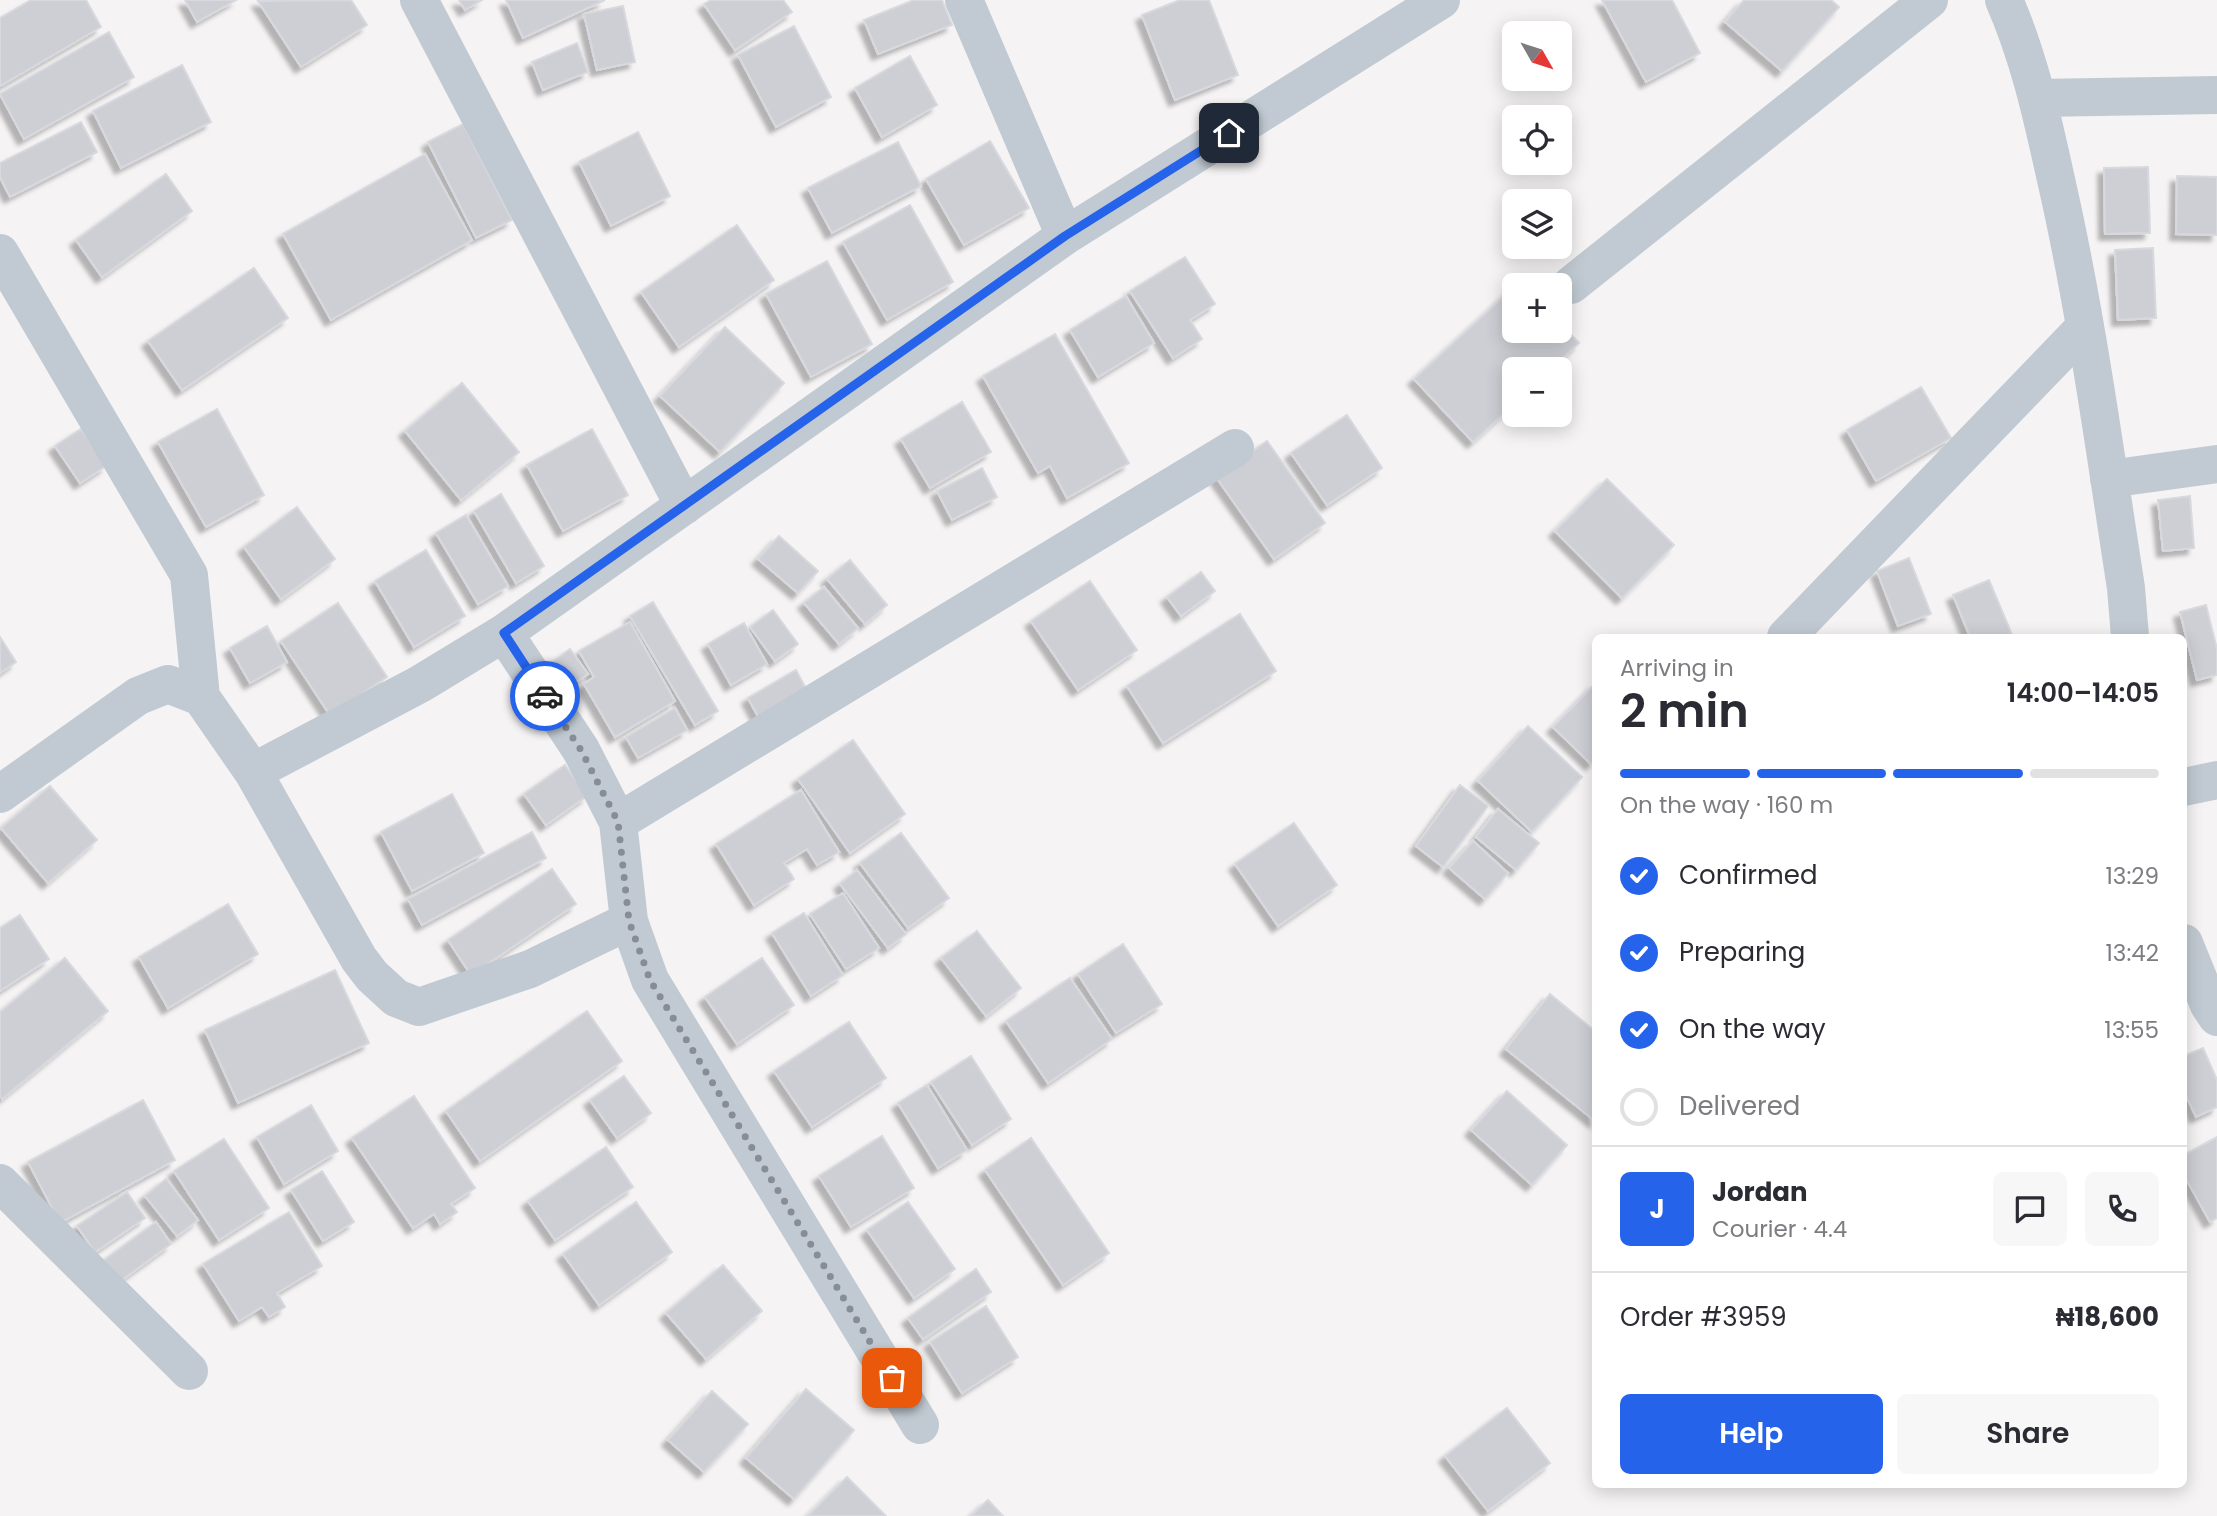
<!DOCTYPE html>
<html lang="en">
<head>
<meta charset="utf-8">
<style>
	:root { --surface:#fff; --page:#f7f7f7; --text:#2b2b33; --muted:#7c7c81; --line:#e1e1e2; --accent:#2563eb }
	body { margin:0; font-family:Poppins,sans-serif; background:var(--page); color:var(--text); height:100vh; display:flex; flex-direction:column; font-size:26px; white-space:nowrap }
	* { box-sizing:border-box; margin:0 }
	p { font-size:23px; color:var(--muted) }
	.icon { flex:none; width:38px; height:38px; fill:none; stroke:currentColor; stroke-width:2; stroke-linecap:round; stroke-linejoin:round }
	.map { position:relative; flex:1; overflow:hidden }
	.drawer { position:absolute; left:1592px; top:634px; width:595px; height:854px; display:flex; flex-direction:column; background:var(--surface); border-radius:10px; box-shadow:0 4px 18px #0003 }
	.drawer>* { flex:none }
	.needle { width:46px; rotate:129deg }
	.tools { position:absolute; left:1502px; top:21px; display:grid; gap:14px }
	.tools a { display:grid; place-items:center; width:70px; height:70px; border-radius:10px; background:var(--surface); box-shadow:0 4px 18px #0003; font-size:35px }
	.pin { position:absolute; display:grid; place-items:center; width:60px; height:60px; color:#fff; margin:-30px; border-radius:14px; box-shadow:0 4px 10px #0006 }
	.courier { position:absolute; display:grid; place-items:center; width:70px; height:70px; margin:-35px; border:5px solid #2563eb; border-radius:50%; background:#fff; color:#222; box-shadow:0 2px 9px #0007 }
	.summary em { font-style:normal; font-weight:600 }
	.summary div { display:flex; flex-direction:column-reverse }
	.summary { display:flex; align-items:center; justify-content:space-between; height:119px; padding:0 28px }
	h1 { font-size:46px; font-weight:600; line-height:52px }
	.bar { display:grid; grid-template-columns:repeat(4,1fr); gap:10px 7px; align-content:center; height:84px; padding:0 28px }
	.bar i { height:9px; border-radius:5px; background:var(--line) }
	.bar .current { background:var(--accent) }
	.bar p { grid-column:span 4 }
	.line { display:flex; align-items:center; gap:18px; padding:0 28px; border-top:2px solid var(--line) }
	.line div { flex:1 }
	.round { display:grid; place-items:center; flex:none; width:74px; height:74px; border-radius:10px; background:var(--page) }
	ol { padding:0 28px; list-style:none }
	li { display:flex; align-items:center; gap:21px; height:77px }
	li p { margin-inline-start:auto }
	li .icon { padding:7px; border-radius:50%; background:var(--accent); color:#fff; stroke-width:4 }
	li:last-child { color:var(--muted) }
	li i { width:38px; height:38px; border:4px solid var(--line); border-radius:50% }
	.action { display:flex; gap:14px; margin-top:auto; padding:14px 28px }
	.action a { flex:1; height:80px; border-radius:10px; background:var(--accent); color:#fff; font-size:28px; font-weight:600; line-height:80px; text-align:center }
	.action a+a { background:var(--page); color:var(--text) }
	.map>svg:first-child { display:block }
	.building { fill:#cdcfd5; stroke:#d7d9de; stroke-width:2; filter:url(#shadow) }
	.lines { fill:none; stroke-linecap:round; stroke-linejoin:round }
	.street { stroke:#c1cad2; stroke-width:38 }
	.done { stroke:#868d94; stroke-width:7; stroke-dasharray:0 12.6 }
	.route { stroke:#2563eb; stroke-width:9 }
</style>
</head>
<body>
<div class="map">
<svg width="2217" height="1516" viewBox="0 0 2217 1516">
	<defs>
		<filter id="shadow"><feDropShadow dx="-6" dy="6" stdDeviation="2" flood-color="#0004"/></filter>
	</defs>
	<rect width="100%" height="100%" fill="#f5f3f3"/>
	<path class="building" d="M31 0H86L101 27 0 86V18Z
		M185 0H236L197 22Z
		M351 0 367 25 301 67 258 1Z
		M459 0H482L465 10Z
		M506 0H605L523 38Z
		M711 0H783L792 12 735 50 704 4Z
		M914 0H942L952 25 878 54 864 20Z
		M1180 0H1209L1238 75 1175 100 1142 15Z
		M1602 0H1672L1700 53 1646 82Z
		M1744 0H1831L1839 7 1782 71 1725 22Z
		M623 6 635 62 597 70 584 14Z
		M794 26 831 97 776 127 738 55Z
		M109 32 134 77 24 139 0 94Z
		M577 43 588 72 543 90 532 62Z
		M910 56 937 105 882 137 855 88Z
		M182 65 211 122 121 168 93 111Z
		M81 122 97 152 10 197 0 177V163Z
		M463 124 512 220 476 238 428 142Z
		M638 132 670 196 611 226 579 162Z
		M990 141 1029 208 964 245 926 179Z
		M898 142 921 186 832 233 808 188Z
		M425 154 472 240 331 320 283 234Z
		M2148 167 2150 233 2105 234 2104 168Z
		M166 174 192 211 102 277 76 240Z
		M2177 176 2217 177V235L2176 234Z
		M910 205 953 282 887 320 843 242Z
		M737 225 774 280 679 347 641 292Z
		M2153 248 2156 318 2118 320 2115 250Z
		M1185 257 1215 304 1190 320 1202 339 1173 358 1130 291Z
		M827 261 872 344 811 377 766 294Z
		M254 268 288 318 182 390 148 341Z
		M1514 287V331H1559V322L1579 343 1551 369H1514V404L1473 442 1414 379Z
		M1126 296 1154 343 1098 377 1070 330Z
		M725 327 784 383 720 452 660 396Z
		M1055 334 1129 463 1067 498 1050 466 1038 473 983 376Z
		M462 383 519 452 461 500 405 431Z
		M1921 387 1951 438 1876 481 1847 430Z
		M962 402 991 452 930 488 901 439Z
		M217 409 264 495 206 527 158 442Z
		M1347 415 1382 468 1327 505 1291 453Z
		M81 429 106 466 80 483 55 446Z
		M592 429 628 495 563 531 527 465Z
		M1267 441 1325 523 1274 559 1216 477Z
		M982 468 997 497 952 520 937 491Z
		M1607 479 1674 545 1622 598 1555 531Z
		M501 494 544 566 516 583 474 511Z
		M2190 496 2194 548 2163 551 2158 500Z
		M297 507 335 559 281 599 244 547Z
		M466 515 508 586 478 604 436 533Z
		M779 536 818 571 798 593 758 559Z
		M426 550 465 616 414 647 375 581Z
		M1909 558 1931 614 1898 626 1877 571Z
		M850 560 887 605 865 624 827 579Z
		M1201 572 1215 591 1181 616 1167 597Z
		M1989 580 2013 637H1970L1953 595Z
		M1090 581 1137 650 1078 690 1031 621Z
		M824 587 858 628 839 644 804 603Z
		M653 602 718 711 695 725 630 616Z
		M338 603 387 677 330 715 281 641Z
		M2206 605 2217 649V675L2197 680 2180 612Z
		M773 610 798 644 775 661 750 627Z
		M1240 614 1276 671 1163 743 1127 686Z
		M630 622 675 701 615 737 584 684 594 677 579 651Z
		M744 623 767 664 731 685 708 644Z
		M267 626 287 662 250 683 230 648Z
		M0 637 16 662 0 673Z
		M570 649 588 674 569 687 551 663Z
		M796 670 809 694 761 722 748 698Z
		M1596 683V759L1591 764 1553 727Z
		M675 708 687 730 638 758 626 737Z
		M1528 726 1582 777 1532 832 1478 781Z
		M853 740 905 814 850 853 798 779Z
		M565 765 587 796 546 825 524 794Z
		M1460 785 1488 806 1443 867 1416 846Z
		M50 786 97 840 48 883 1 828Z
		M801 790 839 852 817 865 807 849 784 863 794 879 754 905 716 844Z
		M452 794 484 853 412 891 381 832Z
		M1498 809 1539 843 1516 870 1476 837Z
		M1294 823 1337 885 1278 926 1235 864Z
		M532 832 546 858 422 925 408 899Z
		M901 833 949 898 908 928 860 863Z
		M1473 841 1508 873 1485 899 1449 868Z
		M552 869 576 904 471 975 448 940Z
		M857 870 906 934 888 948 840 884Z
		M843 893 879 948 846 969 810 914Z
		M228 904 258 954 168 1008 139 957Z
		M804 913 843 975 811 996 772 933Z
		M20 915 49 959 0 991V928Z
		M977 931 1021 988 986 1016 941 958Z
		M1123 944 1162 1004 1116 1033 1078 974Z
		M65 958 108 1011 2 1099 0 1096V1012Z
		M762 958 794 1005 737 1044 705 997Z
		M335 970 369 1043 238 1103 205 1030Z
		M1070 978 1112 1039 1048 1083 1006 1021Z
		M1550 994 1596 1032V1122L1506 1049Z
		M587 1011 622 1061 480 1161 446 1111Z
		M849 1022 886 1078 812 1127 774 1071Z
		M2203 1048 2217 1080V1107L2196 1117 2184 1091V1056Z
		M971 1056 1011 1119 972 1145 931 1082Z
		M624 1076 651 1113 617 1138 590 1100Z
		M927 1085 967 1150 938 1168 898 1103Z
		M1507 1091 1567 1145 1532 1185 1471 1130Z
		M414 1096 475 1188 451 1204 457 1212 440 1224 434 1214 413 1228 352 1138Z
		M143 1100 175 1160 60 1223 28 1162Z
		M311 1105 338 1151 284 1184 257 1137Z
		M882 1136 914 1188 851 1227 819 1176Z
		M2217 1137V1218L2210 1222 2184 1175V1155Z
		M1031 1138 1109 1253 1063 1285 985 1170Z
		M224 1139 269 1208 219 1240 174 1171Z
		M606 1147 633 1187 555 1240 528 1201Z
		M322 1171 354 1222 323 1241 291 1190Z
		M166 1179 198 1220 177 1236 145 1196Z
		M127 1192 145 1218 95 1252 77 1226Z
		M636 1202 672 1252 599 1305 563 1254Z
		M908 1202 955 1269 914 1298 867 1230Z
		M289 1212 322 1266 277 1293 285 1307 269 1317 262 1307 239 1321 203 1264Z
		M156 1222 171 1244 119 1282 104 1260Z
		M723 1265 762 1311 706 1359 666 1313Z
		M976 1269 991 1292 923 1339 908 1318Z
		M986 1306 1018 1357 962 1393 930 1342Z
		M806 1389 854 1430 794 1499 746 1458Z
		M712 1391 748 1424 704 1472 668 1440Z
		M1507 1408 1550 1463 1488 1511 1445 1456Z
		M847 1477 886 1516H808Z
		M988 1500 1003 1516H971Z"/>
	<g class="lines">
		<path class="street" d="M419 0 684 506
			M2004 0C2030 59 2043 121 2057 184 2087 317 2105 453 2126 588L2130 637
			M2038 98 2217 95
			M1065 236 1441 0
			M0 253 189 575 201 697
			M1571 285 1929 0
			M2109 479 2217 464
			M504 633 581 750 618 822 629 921 650 980 920 1425
			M1786 637 2085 327
			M253 772 420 684 504 633 1065 236 964 0
			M2184 787 2217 780
			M0 794 138 696 168 684 201 697 253 772 359 959 372 976 396 998 419 1007 530 969 629 921
			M618 822 1235 448
			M2184 943 2209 1005 2217 1017
			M0 1183 189 1371"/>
	</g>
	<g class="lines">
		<path class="done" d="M545 696 581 750 618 822 629 921 650 980 892 1378"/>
		<path class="route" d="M545 696 504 633 1065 236 1229 133"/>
	</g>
</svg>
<div class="tools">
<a><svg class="needle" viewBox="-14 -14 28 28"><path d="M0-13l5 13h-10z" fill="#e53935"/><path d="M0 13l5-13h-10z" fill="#7c7c81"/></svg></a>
<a><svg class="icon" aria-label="locate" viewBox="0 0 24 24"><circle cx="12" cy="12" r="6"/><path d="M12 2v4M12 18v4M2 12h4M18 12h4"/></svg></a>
<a><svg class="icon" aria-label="layers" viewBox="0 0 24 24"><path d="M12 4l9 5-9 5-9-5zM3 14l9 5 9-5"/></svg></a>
<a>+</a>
<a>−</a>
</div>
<div class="pin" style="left:892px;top:1378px;background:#ea580c"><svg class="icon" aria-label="bag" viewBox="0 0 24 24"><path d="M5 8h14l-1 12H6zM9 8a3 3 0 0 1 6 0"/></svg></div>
<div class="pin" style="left:1229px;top:133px;background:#1f2937"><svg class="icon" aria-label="home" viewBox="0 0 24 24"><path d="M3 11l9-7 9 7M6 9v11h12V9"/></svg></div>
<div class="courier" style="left:545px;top:696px"><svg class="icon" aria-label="car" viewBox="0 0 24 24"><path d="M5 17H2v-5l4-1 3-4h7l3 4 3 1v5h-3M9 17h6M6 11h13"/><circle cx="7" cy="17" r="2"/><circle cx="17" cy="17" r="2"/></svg></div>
<section class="drawer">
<div class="summary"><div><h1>2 min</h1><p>Arriving in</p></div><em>14:00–14:05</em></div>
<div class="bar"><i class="current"></i><i class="current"></i><i class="current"></i><i></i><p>On the way · 160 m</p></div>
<ol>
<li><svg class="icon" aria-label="check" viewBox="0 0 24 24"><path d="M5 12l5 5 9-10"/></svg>Confirmed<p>13:29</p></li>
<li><svg class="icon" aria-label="check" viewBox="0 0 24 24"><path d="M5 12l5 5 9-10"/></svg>Preparing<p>13:42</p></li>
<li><svg class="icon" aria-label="check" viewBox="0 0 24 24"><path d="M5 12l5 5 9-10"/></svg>On the way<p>13:55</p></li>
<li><i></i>Delivered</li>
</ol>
<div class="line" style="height:126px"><b class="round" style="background:var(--accent);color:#fff">J</b><div><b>Jordan</b><p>Courier · 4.4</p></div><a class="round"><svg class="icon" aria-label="chat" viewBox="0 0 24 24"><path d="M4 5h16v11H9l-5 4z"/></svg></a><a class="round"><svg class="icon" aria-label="phone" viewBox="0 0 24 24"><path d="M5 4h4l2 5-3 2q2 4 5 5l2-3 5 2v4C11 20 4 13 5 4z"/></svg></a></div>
<div class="line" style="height:91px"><div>Order #3959</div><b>₦18,600</b></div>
<div class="action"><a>Help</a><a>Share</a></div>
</section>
</div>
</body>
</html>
